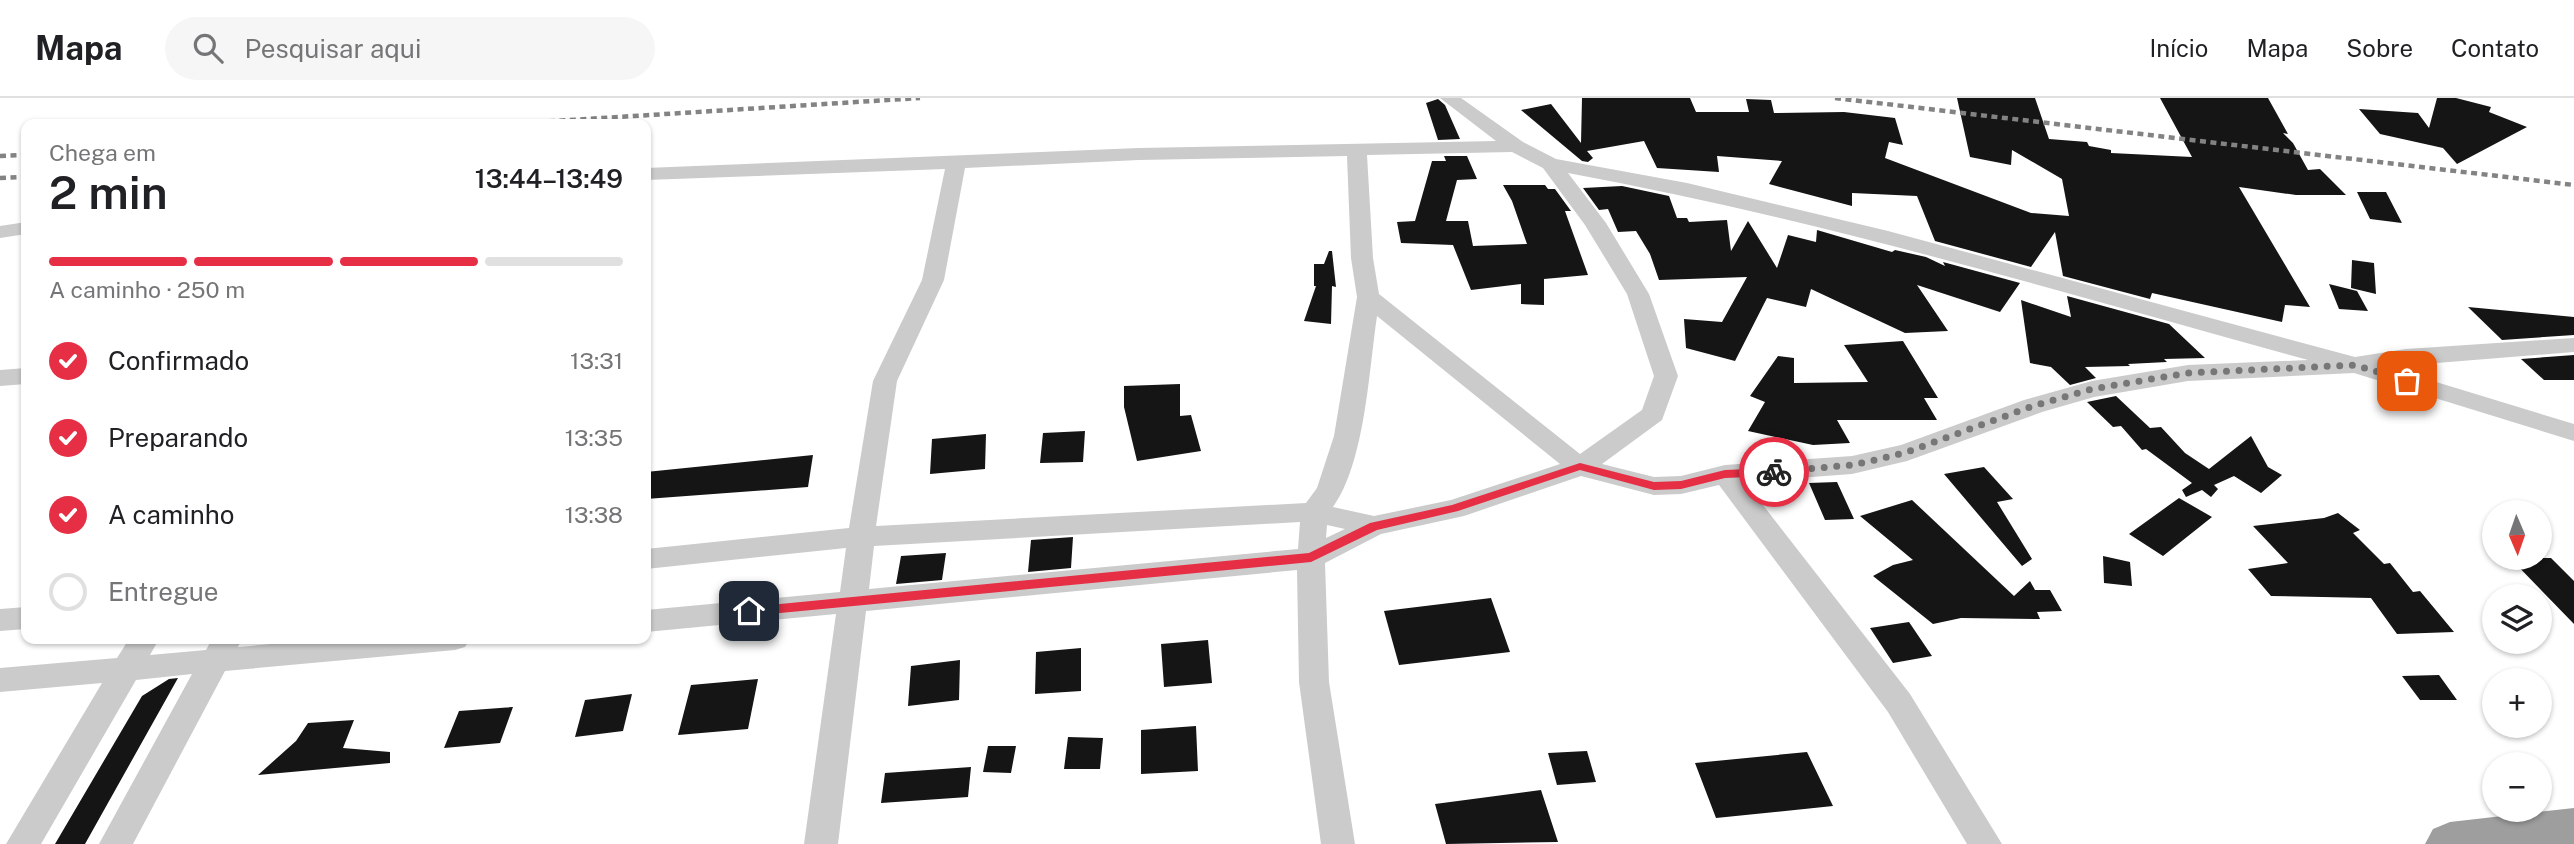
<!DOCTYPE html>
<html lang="pt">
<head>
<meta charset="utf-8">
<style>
	:root { --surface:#fff; --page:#f6f6f6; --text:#202124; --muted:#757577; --line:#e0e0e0; --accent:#e62f45 }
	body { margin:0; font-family:"Public Sans",sans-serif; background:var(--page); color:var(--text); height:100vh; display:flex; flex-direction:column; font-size:26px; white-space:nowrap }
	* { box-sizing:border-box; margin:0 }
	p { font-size:23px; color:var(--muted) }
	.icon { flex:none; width:38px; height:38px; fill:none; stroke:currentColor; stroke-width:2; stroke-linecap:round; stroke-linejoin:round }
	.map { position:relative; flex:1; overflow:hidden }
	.drawer { position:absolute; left:21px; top:21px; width:630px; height:525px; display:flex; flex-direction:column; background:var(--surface); border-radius:14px; box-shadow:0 2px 5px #0004 }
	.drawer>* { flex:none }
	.needle { width:46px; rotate:178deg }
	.fabs { position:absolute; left:2482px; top:402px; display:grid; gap:14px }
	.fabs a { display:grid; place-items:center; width:70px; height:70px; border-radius:50%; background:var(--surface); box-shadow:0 2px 5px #0004; font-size:35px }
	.pin { position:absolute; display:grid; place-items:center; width:60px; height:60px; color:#fff; margin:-30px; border-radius:14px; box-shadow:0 4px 10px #0006 }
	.courier { position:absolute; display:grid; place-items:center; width:70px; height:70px; margin:-35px; border:5px solid #e62f45; border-radius:50%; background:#fff; color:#222; box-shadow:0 2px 9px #0007 }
	.head em { font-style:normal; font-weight:600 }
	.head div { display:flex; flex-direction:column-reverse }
	.head { display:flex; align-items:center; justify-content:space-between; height:119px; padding:0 28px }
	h1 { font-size:46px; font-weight:600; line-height:52px }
	.bar { display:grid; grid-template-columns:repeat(4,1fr); gap:10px 7px; align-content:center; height:84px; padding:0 28px }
	.bar i { height:9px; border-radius:5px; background:var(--line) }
	.bar .on { background:var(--accent) }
	.bar p { grid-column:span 4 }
	ol { padding:0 28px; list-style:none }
	li { display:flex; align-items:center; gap:21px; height:77px }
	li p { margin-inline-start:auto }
	li .icon { padding:7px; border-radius:50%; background:var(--accent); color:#fff; stroke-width:4 }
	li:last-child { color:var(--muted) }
	li i { width:38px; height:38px; border:4px solid var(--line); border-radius:50% }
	header { display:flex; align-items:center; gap:42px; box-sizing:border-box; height:98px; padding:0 35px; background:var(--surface); border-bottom:2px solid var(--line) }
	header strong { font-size:33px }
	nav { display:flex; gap:38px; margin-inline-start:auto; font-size:24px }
	.search { width:490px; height:63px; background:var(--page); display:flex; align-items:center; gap:18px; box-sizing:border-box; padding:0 24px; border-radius:38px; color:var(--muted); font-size:26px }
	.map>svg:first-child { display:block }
	.building { fill:#151515 }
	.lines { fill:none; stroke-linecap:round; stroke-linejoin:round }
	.minor { fill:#cbcbcb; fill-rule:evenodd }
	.trunk { fill:#9e9e9e; fill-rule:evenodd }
	.rail { stroke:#838383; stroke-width:4.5; stroke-dasharray:6 4.5; stroke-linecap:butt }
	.route { fill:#e62f45 }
	.done { stroke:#777; stroke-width:7; stroke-dasharray:0 12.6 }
</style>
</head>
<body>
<header>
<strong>Mapa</strong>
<div class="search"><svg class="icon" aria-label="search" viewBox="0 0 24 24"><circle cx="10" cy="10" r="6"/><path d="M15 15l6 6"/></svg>Pesquisar aqui</div>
<nav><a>Início</a><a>Mapa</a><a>Sobre</a><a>Contato</a></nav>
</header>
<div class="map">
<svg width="2574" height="746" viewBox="0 0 2574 746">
	<rect width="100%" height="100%" fill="#fff"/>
	<path class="building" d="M1582 0H1690L1696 14H1749L1746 1 1771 2 1774 15 1844 14 1895 20 1903 47 1889 44 1885 60 2031 115 2069 118 2062 81 2012 52 2011 67 1970 59 1957 0H2035L2049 41 2087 44 2089 48 2111 52V55L2192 59 2160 0H2268L2288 36 2283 35 2293 45 2308 72 2320 71 2346 97H2296L2239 89 2310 209 2285 207 2282 224 2152 195 2150 201 2063 178 2055 134 2031 169 1935 143 1917 98 1852 95V108L1769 86 1782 63 1717 58 1719 74 1657 70 1644 43 1587 53 1593 60 1588 64 1582 63 1521 12 1551 6 1581 45Z
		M2437 0H2456L2491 9 2489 14 2527 29 2457 66 2443 50 2380 36 2359 11 2418 15 2429 30Z
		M1438 1 1445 7 1460 41 1438 42 1426 5Z
		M1444 58H1467L1477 81 1457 82 1446 123H1468L1473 148 1527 146 1512 103 1503 87H1545L1548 91H1555L1571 113H1565L1588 177 1544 181V207L1521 206V186L1471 192 1453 147 1401 145 1397 124 1415 123 1432 63H1446Z
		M1622 88 1669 98 1677 120H1687L1689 124 1727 122 1731 153 1748 123 1777 170 1788 137 1816 144 1817 132 1892 154 1895 152 1926 159 1945 168 1943 164 2020 185 2000 214 1917 187 1948 233 1905 235 1811 191 1806 209 1767 200 1735 263 1686 250 1684 221 1722 224 1747 179 1659 182 1650 156 1636 133 1618 134 1608 111 1599 112 1583 90Z
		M2357 94H2386L2402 125 2370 121Z
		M1329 153H1332L1336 189 1332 188 1331 226 1304 223 1316 188H1314V166H1324Z
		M2352 162 2374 165 2376 196 2351 190Z
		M2329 186 2357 193 2368 213 2339 211Z
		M2067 198 2169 226 2205 260 2164 261 2167 264 2128 266 2130 268 2085 269 2096 280 2070 287 2051 269 2030 265 2021 202 2071 219Z
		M2468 209 2574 219V237L2502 242Z
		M1903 243 1938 300H1924L1937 322H1837L1850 345 1813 347 1748 333 1765 304 1750 298 1778 258 1794 260V285L1868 284 1844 247Z
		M2574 257V282H2544L2521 261Z
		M1180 286V318L1191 317 1201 353 1137 363 1124 309V288Z
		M2116 298 2150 330 2161 329 2185 355 2209 371 2251 338 2268 369 2282 377 2261 395 2234 378 2214 387 2218 391 2211 399 2202 392 2186 399 2182 392 2192 385 2146 351 2142 352 2121 328 2113 329 2087 304Z
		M1085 333 1083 364 1040 365 1043 335Z
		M986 336 985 371 930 376 932 341Z
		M813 357 808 389 646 401V374Z
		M1984 369 2013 401 1997 404 2032 461 2022 468 1944 376Z
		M1837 384 1854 421 1825 422 1809 385Z
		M2179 400 2212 419 2163 458 2129 436Z
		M1912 402 2014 498 2030 483 2035 492H2050L2062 513 2037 514 2040 521 1961 520 1933 526 1873 478 1893 467 1913 462 1860 418Z
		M2338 415 2360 432 2353 435 2384 466 2390 465 2413 494 2420 493 2454 534 2397 536 2371 500 2271 498 2248 471 2288 465 2253 428 2324 420Z
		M1073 439 1071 470 1028 474 1031 442Z
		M946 455 942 482 896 486 901 458Z
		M2103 458 2130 464 2132 488 2104 485Z
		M2510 460H2551L2574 483V526Z
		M1491 500 1510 554 1399 567 1384 513Z
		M1909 524 1932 558 1893 565 1870 530Z
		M1208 542 1212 585 1164 589 1161 546Z
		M1081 550V593L1035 596 1036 554Z
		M960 562 959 602 908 608 911 568Z
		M2439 577 2457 602H2420L2402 578Z
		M178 580 85 746H55L142 598 169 581Z
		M758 581 748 631 678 637 691 587Z
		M632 596 623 633 575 639 585 602Z
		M513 609 500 645 444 650 459 613Z
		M354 622 343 650 390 654V665L258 677 296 643 308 625Z
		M1196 628 1198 673 1141 676V632Z
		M1068 639 1103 640 1100 671H1064Z
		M988 648H1016L1011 675 983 674Z
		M1587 653 1596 684 1557 687 1548 655Z
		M1807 654 1833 708 1716 720 1695 665Z
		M971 669 968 699 881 705 885 675Z
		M1541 692 1558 744 1446 746 1435 706Z"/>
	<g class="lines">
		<path class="minor" d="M1440 0H1461L1523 44 1556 61 1687 85 1888 133 2355 259 2406 251 2574 240V254L2387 269 2574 326V343L2354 275 2188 283 2094 299 2042 314 1907 363 1852 376 1745 384 1910 596 2002 746H1967L1888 614 1719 387 1681 396 1654 397 1581 378 1464 418 1381 436 1325 465 1329 584 1355 746H1321L1299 584 1297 472 866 513 838 746H804L836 516 646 534V512L840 494 846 450 646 471V451L849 430 873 283 922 182 945 71 646 82V70L1139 50 1496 43ZM1512 54 1543 70 1585 127 1627 196 1654 278 1642 312 1580 356 1379 196 1373 160 1367 57ZM1347 58 1351 160 1357 199 1334 338 1317 390 1306 405 876 428 897 283 944 182 965 70 1139 62ZM1568 75C1818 121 2062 194 2308 262L2188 267 2092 283 2024 302 1901 347 1852 358 1725 367 1681 378 1654 379 1602 366 1662 322 1678 278 1649 196 1606 125ZM1377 218 1560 366 1451 402 1374 418 1333 409C1365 365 1369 272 1377 218ZM1300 424 1298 451 869 491 874 448ZM1327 427 1345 431 1326 440Z
			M26 124V136L0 140V128Z
			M26 270V286L0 288V272Z
			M26 509V531L0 533V511Z
			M129 541H159L150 557 206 552 212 541H242L238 549 329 541H470L465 549 455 552 225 573 133 746H99L192 576 136 582 41 746H6L102 585 0 594V570L117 560Z"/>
		<path class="trunk" d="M2574 710V746H2425L2433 731 2450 724Z"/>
		<path class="rail" d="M1835 0 2574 87
			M507 26 920 0
			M0 58 26 57
			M0 80 23 79"/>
	</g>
	<path class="route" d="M1580 365 1654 384 1681 383 1725 372 1774 370 1779 374 1774 378 1725 380 1681 391 1654 392 1580 372 1458 413 1377 432 1311 464 749 518 743 513 749 509 1309 455 1370 425 1452 407Z"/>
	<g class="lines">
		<path class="done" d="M1774 374 1852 367 1871 363 1907 354 2033 308 2092 291 2188 275 2355 267 2407 283"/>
	</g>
</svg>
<div class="fabs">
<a><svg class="needle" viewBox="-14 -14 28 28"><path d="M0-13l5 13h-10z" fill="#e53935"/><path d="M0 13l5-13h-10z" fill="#757577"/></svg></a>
<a><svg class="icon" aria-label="layers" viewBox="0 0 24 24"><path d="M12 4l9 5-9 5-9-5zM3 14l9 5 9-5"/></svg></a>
<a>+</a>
<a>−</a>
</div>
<div class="pin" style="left:2407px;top:283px;background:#ea580c"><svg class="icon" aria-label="bag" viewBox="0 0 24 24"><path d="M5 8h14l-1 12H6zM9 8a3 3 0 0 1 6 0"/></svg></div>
<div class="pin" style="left:749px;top:513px;background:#1f2937"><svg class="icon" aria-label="home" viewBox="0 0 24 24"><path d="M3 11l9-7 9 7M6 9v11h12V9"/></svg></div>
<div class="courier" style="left:1774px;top:374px"><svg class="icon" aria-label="bike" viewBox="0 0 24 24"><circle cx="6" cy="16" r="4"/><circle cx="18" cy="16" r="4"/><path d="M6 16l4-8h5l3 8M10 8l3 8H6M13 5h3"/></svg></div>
<section class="drawer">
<div class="head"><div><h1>2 min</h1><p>Chega em</p></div><em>13:44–13:49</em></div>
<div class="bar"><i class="on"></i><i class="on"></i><i class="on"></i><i></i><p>A caminho · 250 m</p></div>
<ol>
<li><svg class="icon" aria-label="check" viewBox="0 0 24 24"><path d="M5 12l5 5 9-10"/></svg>Confirmado<p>13:31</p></li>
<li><svg class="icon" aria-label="check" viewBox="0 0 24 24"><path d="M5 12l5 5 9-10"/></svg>Preparando<p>13:35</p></li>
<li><svg class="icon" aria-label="check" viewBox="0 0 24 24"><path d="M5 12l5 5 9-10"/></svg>A caminho<p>13:38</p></li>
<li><i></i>Entregue</li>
</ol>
</section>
</div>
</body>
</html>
